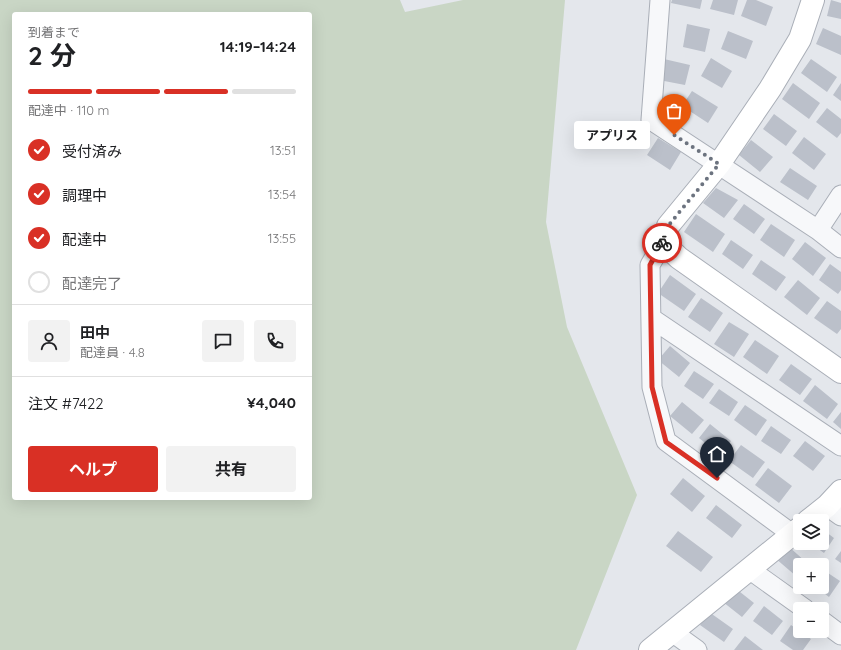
<!DOCTYPE html>
<html lang="ja">
<head>
<meta charset="utf-8">
<style>
	:root { --surface:#fff; --page:#f2f2f2; --text:#202124; --muted:#757577; --line:#e0e0e0; --accent:#d93025 }
	body { margin:0; font-family:Quicksand,"Noto Sans JP",sans-serif; background:var(--page); color:var(--text); height:100vh; display:flex; flex-direction:column; font-size:15px; white-space:nowrap }
	* { box-sizing:border-box; margin:0 }
	p { font-size:13px; color:var(--muted) }
	.icon { flex:none; width:22px; height:22px; fill:none; stroke:currentColor; stroke-width:2; stroke-linecap:round; stroke-linejoin:round }
	.map { position:relative; flex:1; overflow:hidden }
	.drawer { position:absolute; left:12px; top:12px; width:300px; height:488px; display:flex; flex-direction:column; background:var(--surface); border-radius:4px; box-shadow:0 4px 16px #0002 }
	.drawer>* { flex:none }
	.tools { position:absolute; left:793px; top:514px; display:grid; gap:8px }
	.tools a { display:grid; place-items:center; width:36px; height:36px; border-radius:4px; background:var(--surface); box-shadow:0 4px 16px #0002; font-size:20px }
	.pin { position:absolute; display:grid; place-items:center; width:34px; height:34px; color:#fff; margin:-41px -17px; border-radius:50% 50% 50% 0; rotate:-45deg; box-shadow:0 0 4px #0007 }
	.pin .icon { rotate:45deg }
	.courier { position:absolute; display:grid; place-items:center; width:40px; height:40px; margin:-20px; border:3px solid #d93025; border-radius:50%; background:#fff; color:#222; box-shadow:0 1px 5px #0007 }
	.bubble { position:absolute; height:28px; border-radius:4px; background:var(--surface); box-shadow:0 4px 16px #0002; font-size:13px; font-weight:700; line-height:28px; text-align:center }
	.overview em { font-style:normal; font-weight:700 }
	.overview div { display:flex; flex-direction:column-reverse }
	.overview { display:flex; align-items:center; justify-content:space-between; height:68px; padding:0 16px }
	h1 { font-size:26px; font-weight:700; line-height:30px }
	.bar { display:grid; grid-template-columns:repeat(4,1fr); gap:6px 4px; align-content:center; height:48px; padding:0 16px }
	.bar i { height:5px; border-radius:3px; background:var(--line) }
	.bar .selected { background:var(--accent) }
	.bar p { grid-column:span 4 }
	.line { display:flex; align-items:center; gap:10px; padding:0 16px; border-top:1px solid var(--line) }
	.line div { flex:1 }
	.round { display:grid; place-items:center; flex:none; width:42px; height:42px; border-radius:4px; background:var(--page) }
	ol { padding:0 16px; list-style:none }
	li { display:flex; align-items:center; gap:12px; height:44px }
	li p { margin-inline-start:auto }
	li .icon { padding:4px; border-radius:50%; background:var(--accent); color:#fff; stroke-width:4 }
	li:last-child { color:var(--muted) }
	li i { width:22px; height:22px; border:2px solid var(--line); border-radius:50% }
	.cta { display:flex; gap:8px; margin-top:auto; padding:8px 16px }
	.cta a { flex:1; height:46px; border-radius:4px; background:var(--accent); color:#fff; font-size:16px; font-weight:700; line-height:46px; text-align:center }
	.cta a+a { background:var(--page); color:var(--text) }
	.map>svg:first-child { display:block }
	.green { fill:#c9d6c5; fill-rule:evenodd }
	.building { fill:#bbc0ca }
	.lines { fill:none; stroke-linecap:round; stroke-linejoin:round }
	.street-casing { stroke:#a9aeb7; stroke-width:21 }
	.secondary-casing { stroke:#a9aeb7; stroke-width:24 }
	.street { stroke:#f7f8fa; stroke-width:19 }
	.secondary { stroke:#fff; stroke-width:22 }
	.done { stroke:#6c737f; stroke-width:4; stroke-dasharray:0 7.2 }
	.route { stroke:#d93025; stroke-width:5 }
</style>
</head>
<body>
<div class="map">
<svg width="841" height="650" viewBox="0 0 841 650">
	<rect width="100%" height="100%" fill="#e4e7ec"/>
	<path class="green" d="M0 0H400L405 12 463 0H565L546 222 567 327 637 495 576 650H0ZM14 14H310V498H14Z"/>
	<path class="building" d="M672 0H702L700 9 671 3Z
		M713 0H738L734 15 710 9Z
		M747 0H756L773 7 766 26 741 16Z
		M831 0 841 3V19L827 16Z
		M687 24 710 29 705 52 683 47Z
		M823 28 841 36V55L816 44Z
		M728 31 753 41 746 59 721 49Z
		M711 58 732 71 722 88 701 76Z
		M664 59 690 65 685 85 659 80Z
		M811 59 837 77 827 92 801 73Z
		M793 83 820 103 809 119 782 99Z
		M841 83V101L833 95Z
		M692 91 718 107 708 123 682 106Z
		M827 108 841 119V133L837 138 816 122Z
		M774 114 797 131 786 146 763 129Z
		M804 137 826 154 814 170 792 153Z
		M658 138 681 152 670 170 647 155Z
		M751 140 773 157 760 172 739 155Z
		M790 168 817 186 808 200 780 182Z
		M716 188 738 200 724 218 703 203Z
		M744 204 765 219 754 234 733 219Z
		M696 214 725 234 713 252 684 232Z
		M771 224 795 240 784 257 760 240Z
		M731 240 753 255 743 269 722 254Z
		M805 242 826 258 813 276 792 259Z
		M761 260 786 277 776 291 752 274Z
		M830 264 841 272V290L838 294 819 280Z
		M670 275 696 294 684 311 658 293Z
		M798 280 820 298 807 315 784 297Z
		M701 298 723 313 710 332 688 317Z
		M827 301 841 311V329L837 334 814 318Z
		M729 322 749 334 734 357 714 344Z
		M755 340 779 356 767 374 743 357Z
		M670 346 690 363 679 377 658 360Z
		M791 364 812 379 800 395 779 380Z
		M694 371 714 384 703 399 684 386Z
		M815 385 838 404 827 419 803 401Z
		M719 389 738 402 729 416 709 403Z
		M682 402 704 420 692 434 670 416Z
		M745 405 767 420 756 436 734 420Z
		M841 412V429L833 422Z
		M710 424 731 441 720 455 699 438Z
		M771 426 791 440 781 454 761 441Z
		M805 441 825 456 813 471 793 456Z
		M741 445 765 462 753 478 729 461Z
		M768 468 792 486 779 503 755 485Z
		M683 478 705 496 692 512 670 494Z
		M716 505 742 525 732 538 706 518Z
		M822 529 834 538 824 553 810 543H822Z
		M678 531 713 557 701 572 666 546Z
		M787 545 807 563 806 565H800V572L796 576 775 558Z
		M841 551V563L835 559Z
		M822 569 840 581 829 597 816 587H822Z
		M735 588 754 603 742 617 723 602Z
		M764 606 783 621 772 635 753 621Z
		M709 612 733 629 724 642 700 625Z
		M791 625 811 639 803 650H793L780 641Z
		M745 636 763 650H734Z"/>
	<g class="lines">
		<defs>
			<path id="street" d="M660 0 651 120 818 230 841 248
				M818 230 841 195
				M663 243 650 265 652 387 666 441 792 534
				M651 318 841 446
				M827 506 841 516
				M749 569 805 609
				M822 621 841 635
				M672 632 697 650"/>
			<path id="secondary" d="M813 0 800 39 770 89 719 164 668 226 663 243 679 258 841 372
				M808 521 827 506 841 491
				M650 650 800 528"/>
		</defs>
		<use href="#street" class="street-casing"/>
		<use href="#secondary" class="secondary-casing"/>
		<use href="#street" class="street"/>
		<use href="#secondary" class="secondary"/>
	</g>
	<g class="lines">
		<path class="done" d="M662 243 668 226 719 164 674 135"/>
		<path class="route" d="M662 243 650 265 652 387 666 442 717 478"/>
	</g>
</svg>
<div class="tools">
<a><svg class="icon" aria-label="layers" viewBox="0 0 24 24"><path d="M12 4l9 5-9 5-9-5zM3 14l9 5 9-5"/></svg></a>
<a>+</a>
<a>−</a>
</div>
<div class="pin" style="left:674px;top:135px;background:#ea580c"><svg class="icon" aria-label="bag" viewBox="0 0 24 24"><path d="M5 8h14l-1 12H6zM9 8a3 3 0 0 1 6 0"/></svg></div>
<div class="pin" style="left:717px;top:478px;background:#1f2937"><svg class="icon" aria-label="home" viewBox="0 0 24 24"><path d="M3 11l9-7 9 7M6 9v11h12V9"/></svg></div>
<div class="courier" style="left:662px;top:243px"><svg class="icon" aria-label="bike" viewBox="0 0 24 24"><circle cx="6" cy="16" r="4"/><circle cx="18" cy="16" r="4"/><path d="M6 16l4-8h5l3 8M10 8l3 8H6M13 5h3"/></svg></div>
<div class="bubble" style="left:574px;top:121px;width:76px">アプリス</div>
<section class="drawer">
<div class="overview"><div><h1>2 分</h1><p>到着まで</p></div><em>14:19–14:24</em></div>
<div class="bar"><i class="selected"></i><i class="selected"></i><i class="selected"></i><i></i><p>配達中 · 110 m</p></div>
<ol>
<li><svg class="icon" aria-label="check" viewBox="0 0 24 24"><path d="M5 12l5 5 9-10"/></svg>受付済み<p>13:51</p></li>
<li><svg class="icon" aria-label="check" viewBox="0 0 24 24"><path d="M5 12l5 5 9-10"/></svg>調理中<p>13:54</p></li>
<li><svg class="icon" aria-label="check" viewBox="0 0 24 24"><path d="M5 12l5 5 9-10"/></svg>配達中<p>13:55</p></li>
<li><i></i>配達完了</li>
</ol>
<div class="line" style="height:72px"><a class="round"><svg class="icon" aria-label="person" viewBox="0 0 24 24"><circle cx="12" cy="8" r="4"/><path d="M4 21q1-7 8-7t8 7"/></svg></a><div><b>田中</b><p>配達員 · 4.8</p></div><a class="round"><svg class="icon" aria-label="chat" viewBox="0 0 24 24"><path d="M4 5h16v11H9l-5 4z"/></svg></a><a class="round"><svg class="icon" aria-label="phone" viewBox="0 0 24 24"><path d="M5 4h4l2 5-3 2q2 4 5 5l2-3 5 2v4C11 20 4 13 5 4z"/></svg></a></div>
<div class="line" style="height:52px"><div>注文 #7422</div><b>¥4,040</b></div>
<div class="cta"><a>ヘルプ</a><a>共有</a></div>
</section>
</div>
</body>
</html>
